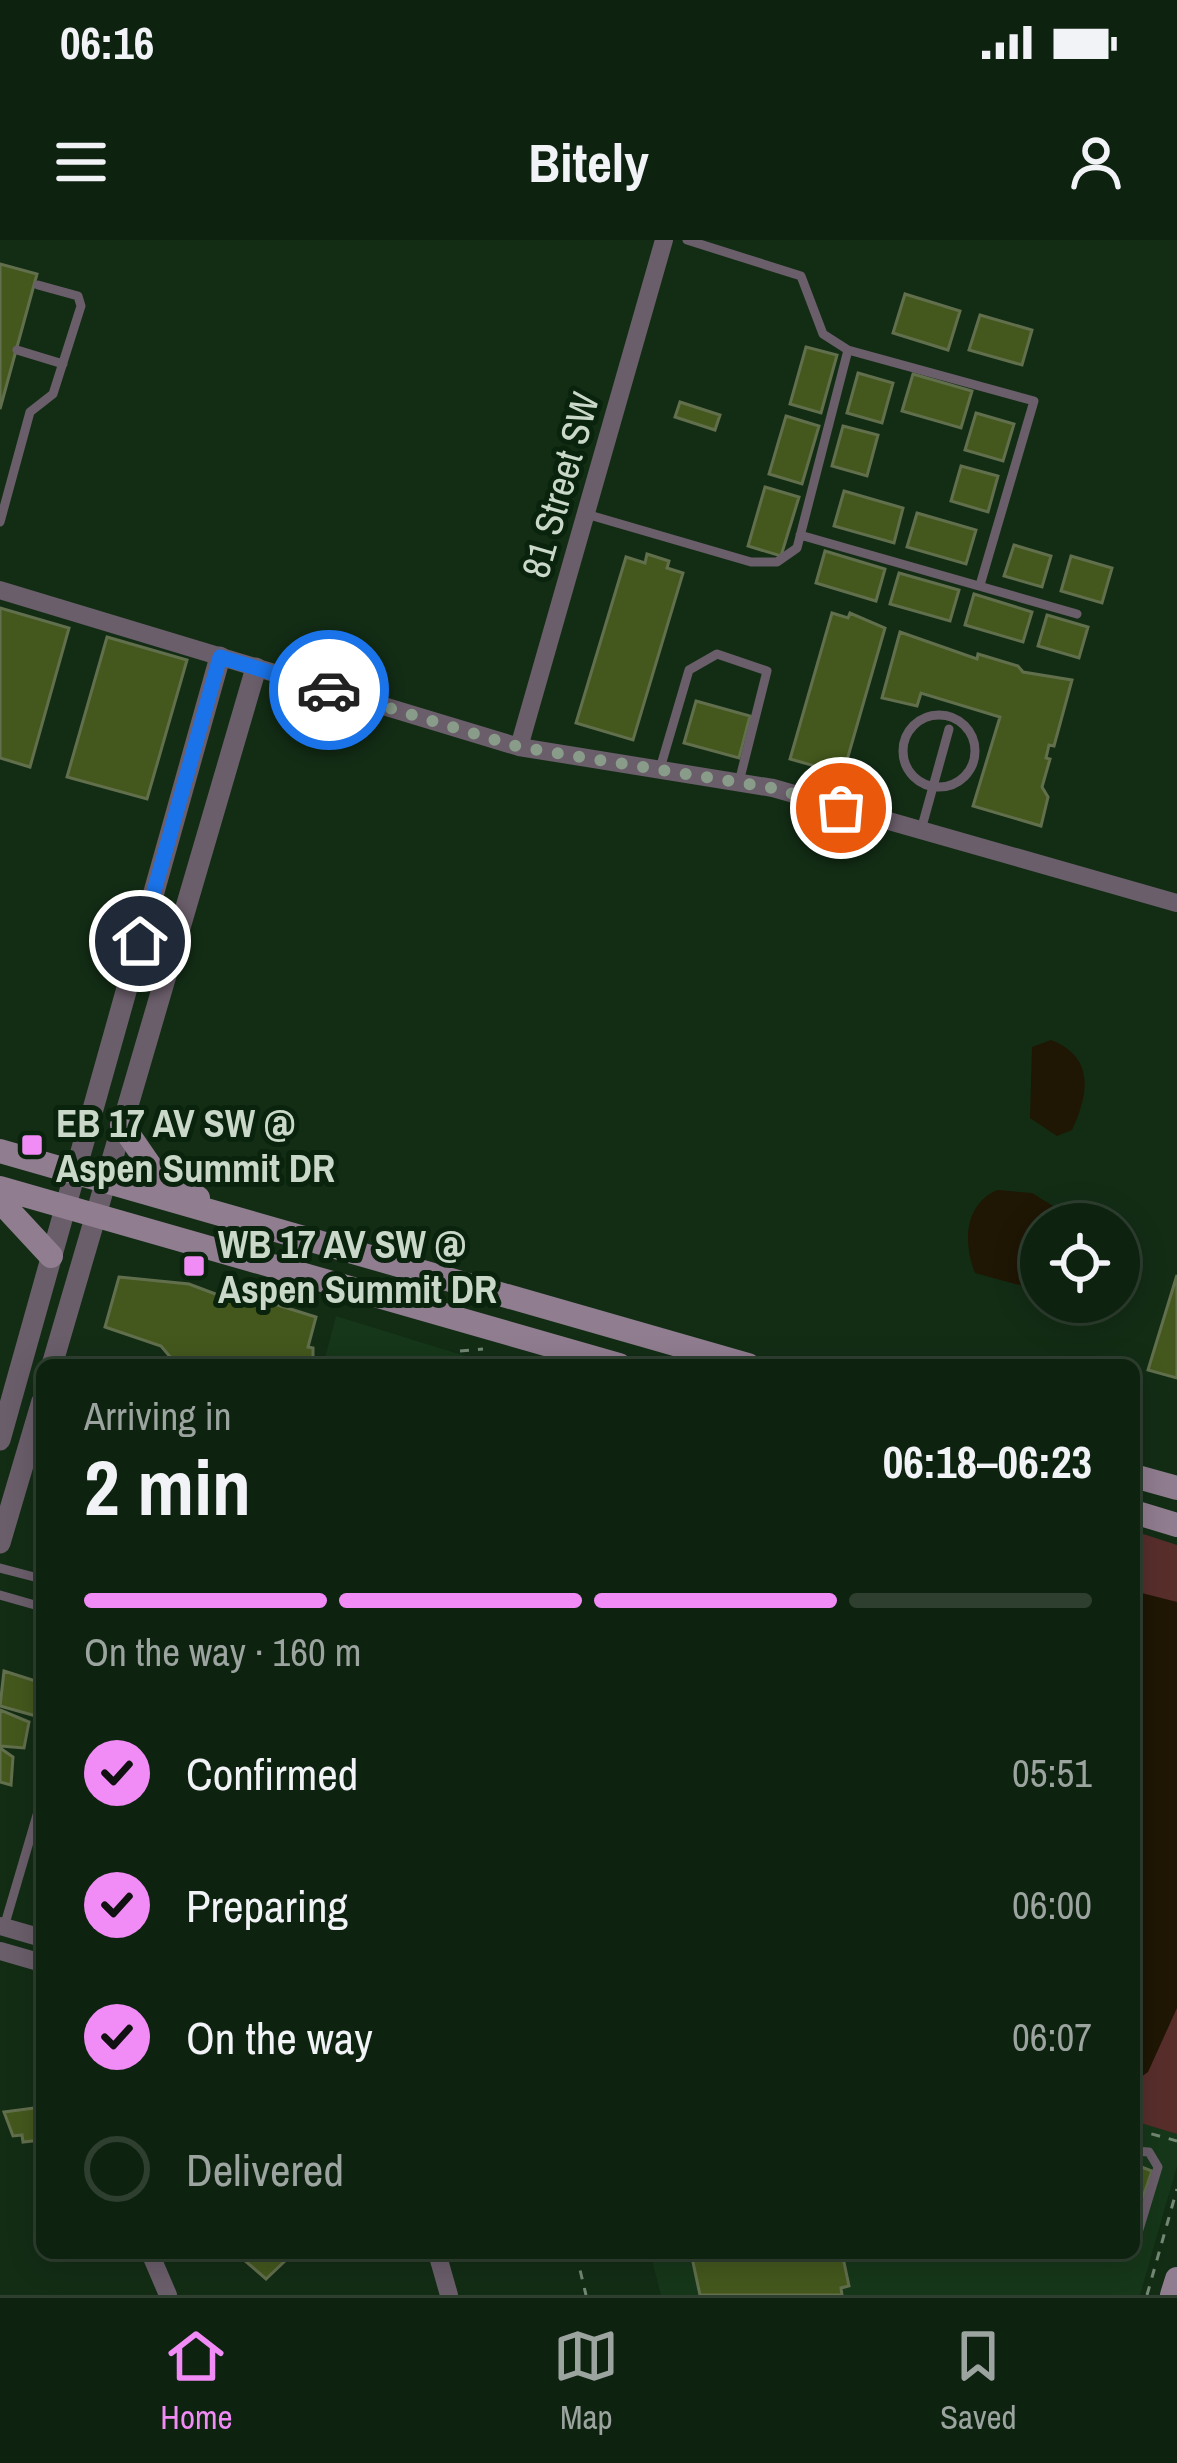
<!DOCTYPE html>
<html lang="en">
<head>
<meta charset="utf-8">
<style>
	:root { --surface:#0e2210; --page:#1c2f1e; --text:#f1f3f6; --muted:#9ba49f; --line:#2e3f30; --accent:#f18bf5 }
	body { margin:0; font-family:"Archivo Narrow",sans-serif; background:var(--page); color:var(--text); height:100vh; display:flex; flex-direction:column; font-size:45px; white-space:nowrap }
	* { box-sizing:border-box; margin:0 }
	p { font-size:39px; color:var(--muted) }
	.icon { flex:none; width:66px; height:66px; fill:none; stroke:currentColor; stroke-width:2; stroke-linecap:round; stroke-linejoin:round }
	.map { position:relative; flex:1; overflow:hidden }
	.side { position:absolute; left:36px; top:1119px; width:1104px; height:900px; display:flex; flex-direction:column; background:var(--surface); border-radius:18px; box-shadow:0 6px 30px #0003,0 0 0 3px var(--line) }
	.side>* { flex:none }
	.fabs { position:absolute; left:1020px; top:963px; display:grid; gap:24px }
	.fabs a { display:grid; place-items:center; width:120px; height:120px; border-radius:50%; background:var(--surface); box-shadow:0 6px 30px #0003,0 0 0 3px var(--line); font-size:60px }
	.pin { position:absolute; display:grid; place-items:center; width:102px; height:102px; color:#fff; margin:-51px; border:6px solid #fff; border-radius:50%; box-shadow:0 3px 12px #0007 }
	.courier { position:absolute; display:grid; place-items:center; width:120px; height:120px; margin:-60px; border:9px solid #1a73e8; border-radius:50%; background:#fff; color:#222; box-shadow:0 3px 15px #0007 }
	.summary em { font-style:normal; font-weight:800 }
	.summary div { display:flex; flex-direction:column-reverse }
	.summary { display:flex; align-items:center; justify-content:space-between; height:204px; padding:0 48px }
	h1 { font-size:78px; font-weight:800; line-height:90px }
	.bar { display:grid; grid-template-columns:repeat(4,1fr); gap:18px 12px; align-content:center; height:144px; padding:0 48px }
	.bar i { height:15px; border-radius:9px; background:var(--line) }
	.bar .on { background:var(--accent) }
	.bar p { grid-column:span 4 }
	ol { padding:0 48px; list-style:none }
	li { display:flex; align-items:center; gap:36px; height:132px }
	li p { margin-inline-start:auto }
	li .icon { padding:12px; border-radius:50%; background:var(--accent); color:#111; stroke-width:4 }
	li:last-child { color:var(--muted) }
	li i { width:66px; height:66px; border:6px solid var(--line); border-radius:50% }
	.status { display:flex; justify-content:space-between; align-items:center; height:84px; padding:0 60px; background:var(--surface); direction:ltr }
	.status svg { height:33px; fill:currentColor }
	header { display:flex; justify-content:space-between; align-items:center; height:156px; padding:0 48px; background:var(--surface); font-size:54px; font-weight:800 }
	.tabs { display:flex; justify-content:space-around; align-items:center; height:168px; border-top:3px solid var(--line); background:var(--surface); font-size:33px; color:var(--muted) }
	.tabs a { display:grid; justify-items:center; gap:6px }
	.tabs .on { color:var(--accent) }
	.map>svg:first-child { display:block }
	.built { fill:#163719 }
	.green { fill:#582e2b }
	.water { fill:#1f1604 }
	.building { fill:#44581d; stroke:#626f4d; stroke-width:3 }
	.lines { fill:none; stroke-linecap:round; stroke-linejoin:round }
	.path { stroke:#738874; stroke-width:3; stroke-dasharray:9 9; stroke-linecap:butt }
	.service { stroke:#6a5e6a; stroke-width:9 }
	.minor { stroke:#6a5e6a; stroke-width:18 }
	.tertiary { stroke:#6a5e6a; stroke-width:21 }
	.secondary { stroke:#907d90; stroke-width:24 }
	.done { stroke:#899c8a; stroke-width:12; stroke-dasharray:0 21.6 }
	.route { stroke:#1a73e8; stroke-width:15 }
	.poi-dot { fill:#f18bf5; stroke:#09230c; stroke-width:4.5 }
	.labels { text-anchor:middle; stroke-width:10; stroke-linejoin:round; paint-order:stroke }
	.street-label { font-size:39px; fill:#c9d8c9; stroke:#09230c }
	.poi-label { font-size:39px; font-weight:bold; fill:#c9d8c9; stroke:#09230c; text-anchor:start }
</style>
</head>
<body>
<div class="status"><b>06:16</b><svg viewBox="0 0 49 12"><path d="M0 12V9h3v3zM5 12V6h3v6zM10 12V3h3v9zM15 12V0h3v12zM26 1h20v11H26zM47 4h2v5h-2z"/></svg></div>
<header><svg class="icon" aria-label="menu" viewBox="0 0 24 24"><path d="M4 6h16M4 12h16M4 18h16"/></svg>Bitely<svg class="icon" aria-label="person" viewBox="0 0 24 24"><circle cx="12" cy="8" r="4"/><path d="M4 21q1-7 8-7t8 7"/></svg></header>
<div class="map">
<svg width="1177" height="2055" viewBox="0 0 1177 2055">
	<rect width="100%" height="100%" fill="#132d15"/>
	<path class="built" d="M336 1076 449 1111 496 1125H323Z
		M1134 1881 1177 1894V1926L1140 2055H661L650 2013H1134Z"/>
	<path class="green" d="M1134 1291 1177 1305V1894L1134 1881Z"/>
	<path class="water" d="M1051 800C1095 817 1089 854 1072 890L1057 896 1030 878 1032 807Z
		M997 950 1032 953 1074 979V984H1041V1043L1023 1046 975 1033C963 1003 964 965 997 950Z
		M1134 1351 1177 1362V1768L1148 1832 1134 1842Z"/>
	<path class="building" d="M0 24 37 34 0 169Z
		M905 54 960 71 948 110 893 93Z
		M980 75 1032 90 1022 125 969 110Z
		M806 107 837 115 821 173 790 164Z
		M858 133 893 143 882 183 847 173Z
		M913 134 972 151 961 188 902 171Z
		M680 162 720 175 715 190 675 177Z
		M976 173 1014 184 1003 221 965 210Z
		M786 176 819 186 802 244 769 234Z
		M843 186 878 195 867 236 832 226Z
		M961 226 998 236 988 272 951 261Z
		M765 247 799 257 781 316 748 306Z
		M844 251 903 268 894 303 834 286Z
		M917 273 976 290 966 324 907 307Z
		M1014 305 1051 316 1042 347 1004 336Z
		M825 311 885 329 876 361 816 343Z
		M647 314 669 321 667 328 683 333 633 500 576 483 626 317 645 323Z
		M1071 316 1112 328 1102 363 1061 351Z
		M899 333 959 350 950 381 890 364Z
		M974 354 1032 372 1023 402 965 385Z
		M0 368 69 388 30 527 0 518Z
		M832 373 848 378 850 373 885 388 843 534 790 519Z
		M1047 375 1088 387 1079 418 1038 406Z
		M900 392 977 419 978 414 1018 426 1023 432 1072 440 1054 506 1049 505 1046 518 1050 519 1042 547 1048 557 1041 586 973 566 1000 477 921 453 917 466 882 458Z
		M107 397 187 420 147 559 67 537Z
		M696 461 750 476 739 518 684 503Z
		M1177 1035V1138L1148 1130Z
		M119 1037 189 1044 234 1061 253 1065 255 1058 316 1077 308 1107 313 1108V1125H248L240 1119 238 1125H177L161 1106 105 1087Z
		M4 1431 42 1443 36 1476 0 1466Z
		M0 1470 29 1482 24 1508 0 1506Z
		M0 1508 13 1517 11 1545 0 1542Z
		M42 1867V1900L23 1902 22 1895 13 1896 4 1872Z
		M1134 1924 1152 1931 1134 1983Z
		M236 2013H282L288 2018 266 2039Z
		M691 2013H842L849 2046 841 2048 842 2055H700Z"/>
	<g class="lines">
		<path class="path" d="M460 1111 483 1109
			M1134 1889 1177 1901
			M576 2013 586 2055
			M1147 2055 1177 1949"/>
		<path class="service" d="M17 110 63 124
			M848 110 1034 161 980 345
			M586 274 751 322H777L797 308 848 110 823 94 801 36 687 0
			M0 282 30 172 53 154 81 66 78 56 38 45
			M800 295 1077 374
			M903 511a36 36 0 1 1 72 0a36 36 0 1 1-72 0Z
			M659 532 689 430 717 414 767 431 739 542
			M921 590 949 489
			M0 1328 42 1339
			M0 1355 42 1367
			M4 1687 42 1558
			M1134 1911 1149 1912 1158 1927 1134 2006
			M1109 2013H1123"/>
		<path class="minor" d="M0 350 519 507 773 548 1177 663
			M519 507 664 0
			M0 1686 42 1698
			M0 1711 42 1723
			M150 2013 168 2055
			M437 2013 449 2055"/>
		<path class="tertiary" d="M52 1125 256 428
			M0 1200 220 417
			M0 1303 42 1161"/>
		<path class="secondary" d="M122 885 153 930 198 958
			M0 911 748 1125
			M0 948 619 1125
			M0 961 51 1016
			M1134 1236 1177 1248
			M1134 1272 1177 1285
			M1172 2055 1177 2039"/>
	</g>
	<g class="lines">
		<path class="done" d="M329 450 519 507 773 548 841 568"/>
		<path class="route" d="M140 701 220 417 329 450"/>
	</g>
	<g class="poi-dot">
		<rect x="20" y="893" width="24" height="24" rx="6"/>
		<rect x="182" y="1014" width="24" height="24" rx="6"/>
	</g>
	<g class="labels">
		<g class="street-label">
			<text transform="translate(560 245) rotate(-74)" y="14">81 Street SW</text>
		</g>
		<g class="poi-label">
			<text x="56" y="897">EB 17 AV SW @<tspan x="56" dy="45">Aspen Summit DR</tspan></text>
			<text x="218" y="1018">WB 17 AV SW @<tspan x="218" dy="45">Aspen Summit DR</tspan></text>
		</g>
	</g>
</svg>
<div class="fabs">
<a><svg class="icon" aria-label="locate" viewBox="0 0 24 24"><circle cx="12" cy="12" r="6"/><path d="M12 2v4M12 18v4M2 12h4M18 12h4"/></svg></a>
</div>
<div class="pin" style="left:841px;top:568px;background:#ea580c"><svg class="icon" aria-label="bag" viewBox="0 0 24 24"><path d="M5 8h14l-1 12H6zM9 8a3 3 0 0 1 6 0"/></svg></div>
<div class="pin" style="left:140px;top:701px;background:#1f2937"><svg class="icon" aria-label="home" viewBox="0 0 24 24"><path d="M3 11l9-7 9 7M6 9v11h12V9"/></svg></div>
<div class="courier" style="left:329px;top:450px"><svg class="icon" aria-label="car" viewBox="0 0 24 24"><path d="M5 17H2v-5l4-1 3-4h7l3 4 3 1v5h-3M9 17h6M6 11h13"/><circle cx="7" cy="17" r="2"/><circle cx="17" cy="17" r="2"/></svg></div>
<section class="side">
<div class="summary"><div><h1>2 min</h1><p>Arriving in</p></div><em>06:18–06:23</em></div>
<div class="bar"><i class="on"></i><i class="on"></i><i class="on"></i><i></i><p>On the way · 160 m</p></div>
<ol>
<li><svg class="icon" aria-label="check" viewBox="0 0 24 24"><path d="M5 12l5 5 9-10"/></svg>Confirmed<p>05:51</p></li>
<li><svg class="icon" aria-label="check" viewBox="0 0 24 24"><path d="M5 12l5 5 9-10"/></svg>Preparing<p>06:00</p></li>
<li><svg class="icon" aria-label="check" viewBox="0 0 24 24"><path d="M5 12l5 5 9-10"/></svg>On the way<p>06:07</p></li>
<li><i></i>Delivered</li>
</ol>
</section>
</div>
<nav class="tabs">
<a class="on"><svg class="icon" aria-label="home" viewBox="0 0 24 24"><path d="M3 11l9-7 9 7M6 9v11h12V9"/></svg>Home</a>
<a><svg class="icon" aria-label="map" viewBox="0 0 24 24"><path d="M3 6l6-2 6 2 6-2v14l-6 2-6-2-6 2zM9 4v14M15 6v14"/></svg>Map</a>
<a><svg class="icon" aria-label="saved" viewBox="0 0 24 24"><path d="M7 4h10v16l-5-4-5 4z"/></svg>Saved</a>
</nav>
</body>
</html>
